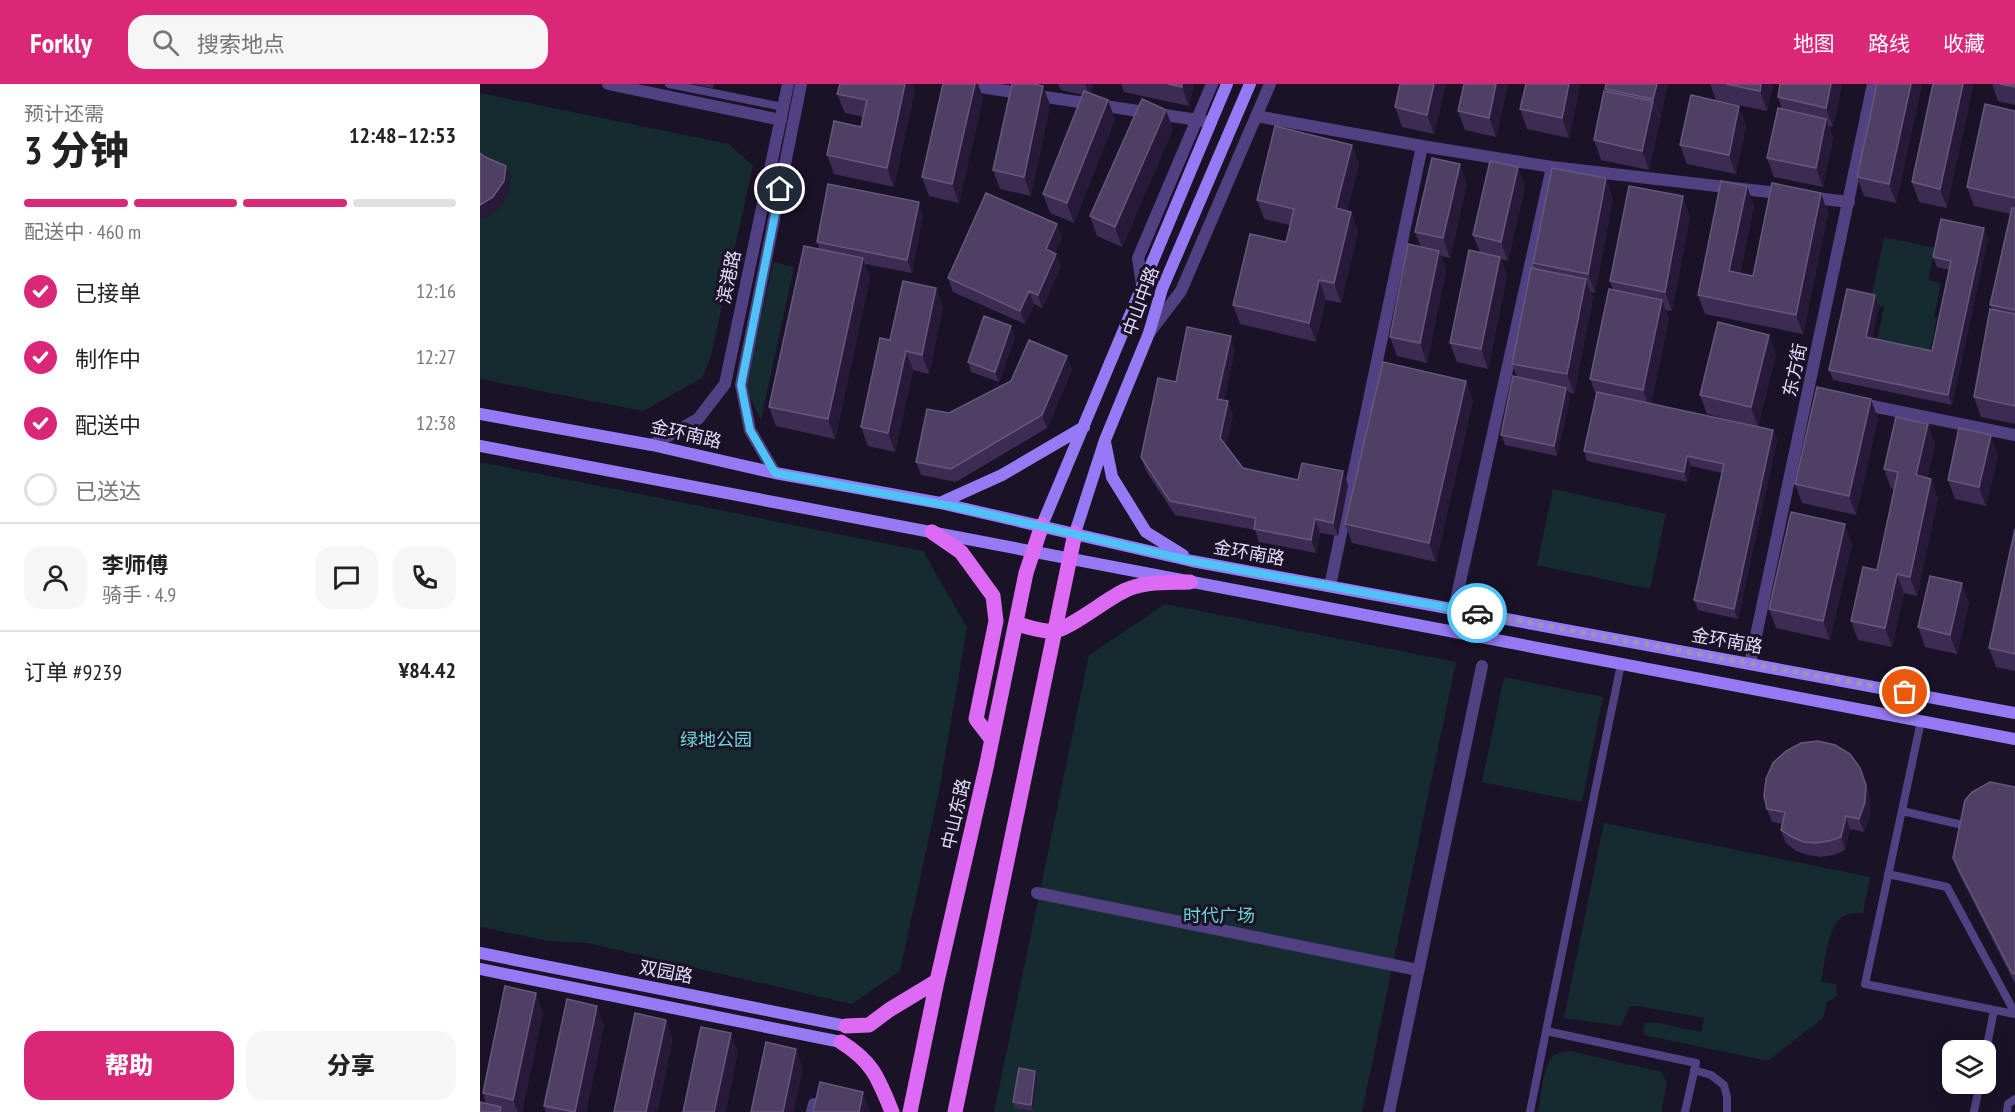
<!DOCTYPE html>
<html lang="zh">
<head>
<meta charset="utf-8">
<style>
	:root { --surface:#fff; --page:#f6f6f6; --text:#222; --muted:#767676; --line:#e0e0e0; --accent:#db2777 }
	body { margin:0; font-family:"PT Sans Narrow","Noto Sans SC",sans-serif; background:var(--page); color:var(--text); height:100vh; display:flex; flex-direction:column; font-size:22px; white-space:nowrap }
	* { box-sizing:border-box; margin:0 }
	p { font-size:20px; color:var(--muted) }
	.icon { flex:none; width:33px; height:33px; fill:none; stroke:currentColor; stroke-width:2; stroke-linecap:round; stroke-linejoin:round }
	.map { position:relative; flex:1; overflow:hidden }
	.drawer { display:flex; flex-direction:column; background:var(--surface); width:480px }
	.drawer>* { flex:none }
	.fabs { position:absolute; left:1462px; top:956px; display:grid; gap:12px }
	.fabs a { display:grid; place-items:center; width:54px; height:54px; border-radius:12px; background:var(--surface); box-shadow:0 3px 15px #0003; font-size:30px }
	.pin { position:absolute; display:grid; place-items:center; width:51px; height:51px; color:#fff; margin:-26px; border:3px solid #fff; border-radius:50%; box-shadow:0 2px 6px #0007 }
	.courier { position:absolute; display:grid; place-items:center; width:60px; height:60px; margin:-30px; border:4px solid #4fc3f7; border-radius:50%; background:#fff; color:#222; box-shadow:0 2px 8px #0007 }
	.overview em { font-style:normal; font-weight:800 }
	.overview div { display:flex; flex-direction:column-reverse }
	.overview { display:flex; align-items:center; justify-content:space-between; height:102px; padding:0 24px }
	h1 { font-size:39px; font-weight:800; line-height:45px }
	.bar { display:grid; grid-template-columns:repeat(4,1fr); gap:9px 6px; align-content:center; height:72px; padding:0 24px }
	.bar i { height:8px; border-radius:4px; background:var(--line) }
	.bar .active { background:var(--accent) }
	.bar p { grid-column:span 4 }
	.line { display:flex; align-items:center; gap:15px; padding:0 24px; border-top:2px solid var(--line) }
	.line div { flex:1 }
	.round { display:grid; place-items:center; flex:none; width:63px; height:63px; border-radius:18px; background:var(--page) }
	ol { padding:0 24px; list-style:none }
	li { display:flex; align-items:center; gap:18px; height:66px }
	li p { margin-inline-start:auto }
	li .icon { padding:6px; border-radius:50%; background:var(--accent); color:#fff; stroke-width:4 }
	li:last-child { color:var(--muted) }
	li i { width:33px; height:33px; border:3px solid var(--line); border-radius:50% }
	.primary-button { display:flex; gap:12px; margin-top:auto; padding:12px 24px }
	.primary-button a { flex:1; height:69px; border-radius:18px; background:var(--accent); color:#fff; font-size:24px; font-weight:800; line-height:69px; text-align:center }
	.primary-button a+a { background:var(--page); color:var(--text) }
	header { display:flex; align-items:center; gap:36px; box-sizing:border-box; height:84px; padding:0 30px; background:var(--accent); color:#fff }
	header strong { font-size:28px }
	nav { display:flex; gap:33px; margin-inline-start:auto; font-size:21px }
	.search { width:420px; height:54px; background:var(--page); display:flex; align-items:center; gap:15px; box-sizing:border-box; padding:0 21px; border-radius:18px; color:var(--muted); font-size:22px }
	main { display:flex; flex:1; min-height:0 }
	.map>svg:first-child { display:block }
	.green { fill:#152b30 }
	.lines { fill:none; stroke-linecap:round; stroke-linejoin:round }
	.service { stroke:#514082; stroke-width:8 }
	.pedestrian { stroke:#514082; stroke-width:12 }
	.minor { stroke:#514082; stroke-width:12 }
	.tertiary { stroke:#514082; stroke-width:12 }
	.secondary { stroke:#9679f4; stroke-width:12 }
	.primary { stroke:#dd6af3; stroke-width:15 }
	.wall { fill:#3c2c53 }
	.shaded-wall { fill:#271a39 }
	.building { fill:#4e3f65; stroke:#66577d; stroke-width:1.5 }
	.done { stroke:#9e94b1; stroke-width:6; stroke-dasharray:0 10.8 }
	.route { stroke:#4fc3f7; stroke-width:8 }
	.labels { text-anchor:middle; stroke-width:6; stroke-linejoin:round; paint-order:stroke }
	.street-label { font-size:18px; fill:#e5dafc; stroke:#1a1226 }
	.park-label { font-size:18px; fill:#6bd7d3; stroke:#1a1226 }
</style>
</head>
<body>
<header>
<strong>Forkly</strong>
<div class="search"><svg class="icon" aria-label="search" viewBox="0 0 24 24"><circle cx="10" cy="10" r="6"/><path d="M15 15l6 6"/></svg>搜索地点</div>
<nav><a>地图</a><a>路线</a><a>收藏</a></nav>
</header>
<main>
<section class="drawer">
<div class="overview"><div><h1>3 分钟</h1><p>预计还需</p></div><em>12:48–12:53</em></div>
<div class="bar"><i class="active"></i><i class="active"></i><i class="active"></i><i></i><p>配送中 · 460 m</p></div>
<ol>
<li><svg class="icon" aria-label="check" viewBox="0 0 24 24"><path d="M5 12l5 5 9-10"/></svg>已接单<p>12:16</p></li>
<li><svg class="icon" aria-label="check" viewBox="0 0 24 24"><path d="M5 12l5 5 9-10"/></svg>制作中<p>12:27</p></li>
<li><svg class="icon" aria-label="check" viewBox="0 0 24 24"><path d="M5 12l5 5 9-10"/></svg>配送中<p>12:38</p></li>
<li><i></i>已送达</li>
</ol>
<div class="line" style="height:108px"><a class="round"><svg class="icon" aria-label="person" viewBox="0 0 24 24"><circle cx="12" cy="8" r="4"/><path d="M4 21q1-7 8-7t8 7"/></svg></a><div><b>李师傅</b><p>骑手 · 4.9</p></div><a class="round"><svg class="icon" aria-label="chat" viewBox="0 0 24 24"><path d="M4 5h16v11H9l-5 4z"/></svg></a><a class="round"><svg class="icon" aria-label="phone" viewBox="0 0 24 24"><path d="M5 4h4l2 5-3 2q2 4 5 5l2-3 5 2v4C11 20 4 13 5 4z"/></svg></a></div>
<div class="line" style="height:78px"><div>订单 #9239</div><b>¥84.42</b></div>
<div class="primary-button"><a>帮助</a><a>分享</a></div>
</section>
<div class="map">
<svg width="1535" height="1028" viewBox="0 0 1535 1028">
	<rect width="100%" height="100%" fill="#1a1226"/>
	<path class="green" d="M0 9 249 60 273 82 231 272 222 294 163 327 0 295Z
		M1404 153 1455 164 1448 196 1461 199 1454 233 1457 234 1450 266 1397 255 1404 223 1390 220Z
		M293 178 314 183 281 336 270 314 267 299Z
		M0 378 443 467 487 544 459 707 420 887 372 920 108 859 69 857 0 843Z
		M1073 405 1186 430 1170 505 1057 481Z
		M685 520 976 578 882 1028H514L609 571Z
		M1024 593 1123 613 1102 718 1002 698Z
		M1124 739 1390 793 1383 829C1377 829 1370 829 1364 832 1347 840 1345 880 1341 898L1356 900 1357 912 1347 918 1343 934 1288 977 1164 951 1163 945 1165 939 1174 938 1221 948 1224 934 1158 922H1150L1141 942 1084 934Z
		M1090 967 1181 988 1187 998 1181 1028H1058C1061 1014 1063 983 1072 973 1077 968 1084 968 1090 967Z"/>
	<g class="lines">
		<path class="service" d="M189 0 303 23
			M1141 580 1066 947 1216 979 1205 1028
			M1441 637 1385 900 1535 930
			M1422 727 1487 742
			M1408 790 1467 803 1535 929
			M1506 967 1514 926
			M1214 986 1231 991 1244 1001 1247 1013V1028
			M1050 1028 1066 947
			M1494 1028 1500 999
			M1527 1028 1528 1020 1535 1015"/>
		<path class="pedestrian" d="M557 809 938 886
			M909 1028 1002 582"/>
		<path class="minor" d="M128 0 301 36
			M484 0 513 5 514 0
			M513 5 731 38
			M776 32 942 62 1072 83 974 525
			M1072 83 1306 110
			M1327 113 1369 118
			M662 201 658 174 732 0
			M669 249 701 207 790 0
			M1377 319 1535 351
			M850 502 942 62
			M1270 580 1393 0
			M332 1028 334 1020"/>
		<path class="tertiary" d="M172 361 218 335 245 300 308 0
			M295 389 270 346 261 301 321 0"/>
		<path class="secondary" d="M0 330 172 361 295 389 460 419 712 477 1535 629
			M625 358 632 393 666 448 703 471
			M0 362 1535 655
			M460 419 522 391 604 343
			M562 441 747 0
			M595 449 625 356 669 249 682 205 770 0
			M0 869 366 942
			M0 885 361 958"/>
		<path class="primary" d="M452 448 481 468 513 512 516 537 496 635 512 656
			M536 540C547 542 562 548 573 547 589 546 627 514 646 506 665 497 689 499 710 498
			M366 942 389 941 409 926 457 897
			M361 958C393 978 398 994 412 1028
			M430 1028 457 897 506 684 546 489 562 441
			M475 1028 595 449"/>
	</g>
	<path class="wall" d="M214 0H234L233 4Z
		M463 0H498L503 14 479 119 449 112 442 93Z
		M578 0H613L611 9 635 35 594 139 570 129 563 110 603 11 581 6Z
		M641 0H714L709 22 644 8Z
		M920 0H966L954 50 922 43 915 23Z
		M1028 0 1016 53 985 46 978 27Z
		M1046 0H1100L1089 54 1047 45 1040 25Z
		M1126 0H1188L1180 34H1179L1180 36 1169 86 1121 76 1114 56 1126 7 1125 5Z
		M1230 0H1293L1287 27 1236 16Z
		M1362 0 1353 43 1349 42 1353 54 1343 103 1294 93 1287 74 1302 25 1298 13Z
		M1397 0H1442L1416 119 1384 112 1377 93Z
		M1453 0 1467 124 1439 118 1432 98Z
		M1512 0H1535V21L1518 17Z
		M563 2 570 21 551 112 520 105 513 86Z
		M435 5 414 103 354 90 347 71 381 43 383 33 365 29 357 10Z
		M1535 27V340L1501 333 1494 313 1512 225 1510 221 1531 130 1494 122 1487 103Z
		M1266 41 1256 90 1207 80 1200 61Z
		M693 45 642 163 617 152 610 132Z
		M872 61 879 80 867 127 871 128 878 147 861 219 846 216 836 258 760 240 753 221 806 158 810 141 784 135 777 116Z
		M987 99 970 174 961 172 966 186 947 279 917 272 910 253 941 163 935 148Z
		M1045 102 1028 177 1021 175 1027 192 1008 285 977 278 970 259 1000 168 993 151Z
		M1133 114 1115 209 1111 208 1113 214 1094 310 1088 308 1090 314 1077 372 1025 361 1021 351 1037 293 1032 280 1055 185 1053 179Z
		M1274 121 1260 189 1273 192 1348 129 1323 250 1225 230 1218 211Z
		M443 131 432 189 385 180 390 194 355 355 296 342 289 323 339 165 337 158Z
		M1210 132 1192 227 1186 226 1189 235 1171 320 1293 346 1297 356 1258 535 1218 526 1214 516 1242 389 1211 382 1207 398 1107 377 1104 367 1116 311 1110 295 1133 206 1130 197Z
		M577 140 582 154 575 169 581 183 562 224 554 220 545 240 473 208 468 194Z
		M1508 154 1472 321 1353 296 1349 286 1399 221 1392 254 1452 267 1469 186 1457 183 1453 173Z
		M456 204 463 223 449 290 433 286 415 368 388 362 381 343 410 256Z
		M535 252 519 298 491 288 488 278Z
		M755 265 744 317 753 331 746 362 763 384 818 396 868 401 858 452 840 449 836 469 779 458 775 446 695 431 666 387 661 373 696 298Z
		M1296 270 1278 343 1227 330 1220 311Z
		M592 286 567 344 476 398 441 391 436 378 469 329Z
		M993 316 956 478 872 459 865 440Z
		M1398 335 1376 431 1322 419 1315 400Z
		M1448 340 1455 360 1447 394 1458 414 1437 512 1424 509 1412 563 1378 556 1371 537 1397 486 1414 405 1411 404 1404 385Z
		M1518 371 1506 422 1475 415 1468 396Z
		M1535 445V587L1516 583 1509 564Z
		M1372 460 1350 556 1296 544 1289 525Z
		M1489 518 1477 570 1445 563 1438 543Z
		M1385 698 1390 714V732L1384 748 1370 745 1365 766 1354 771 1341 773 1328 771 1316 767 1306 759 1301 746 1302 740 1292 738 1287 725Z
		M1535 703V900L1478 788 1473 774Z
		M63 928 42 1028H0L6 1020 3 1009Z
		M124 941 106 1028H66L64 1022Z
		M555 987 558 994 553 1027 535 1024 533 1018Z"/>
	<path class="shaded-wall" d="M425 0H434L435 5 414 103 407 84Z
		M495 0H498L503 14 479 119 472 100Z
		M605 0H613L610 13Z
		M702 0H714L709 22 702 3Z
		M954 0H966L954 50 947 31Z
		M1016 0H1028L1016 53 1009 34Z
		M1089 0H1100L1089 54 1082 34Z
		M1177 0H1188L1180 34 1173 15Z
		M1281 0H1293L1287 27 1280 7Z
		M1351 0H1362L1353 43 1346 24Z
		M1431 0H1442L1416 119 1409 100Z
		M1483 0H1494L1467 124 1460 105Z
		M563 2 570 21 551 112 544 93Z
		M628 16 635 35 594 139 587 119Z
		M1173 17 1180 36 1169 86 1162 67Z
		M1259 22 1266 41 1256 90 1249 71Z
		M686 26 693 45 642 163 635 143Z
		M1346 35 1353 54 1343 103 1336 84Z
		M872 61 879 80 863 143 856 124Z
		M980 80 987 99 970 174 963 154Z
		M26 82 31 95 28 110 18 126 2 136 0 130V121Z
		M1038 83 1045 102 1028 177 1021 158Z
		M1126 94 1133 114 1115 209 1108 190Z
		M1267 102 1274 121 1256 206 1249 187Z
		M1341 109 1348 129 1323 250 1316 231Z
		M1203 112 1210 132 1192 227 1185 208Z
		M439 118 443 131 432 189 427 176Z
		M871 128 878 147 861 219 854 199Z
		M577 140 582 154 571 178 566 165Z
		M1504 144 1508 154 1472 321 1468 311Z
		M959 167 966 186 947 279 940 259Z
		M576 170 581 183 562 224 558 211Z
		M1020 173 1027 192 1008 285 1001 265Z
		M383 174 390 194 355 355 348 335Z
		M1106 195 1113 214 1094 310 1087 290Z
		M839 196 846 216 836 258 829 239Z
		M456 204 463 223 449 290 442 271Z
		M549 207 554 220 545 240 540 227Z
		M1395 211 1399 221 1390 263 1386 253Z
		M1182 216 1189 235 1170 325 1163 306Z
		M531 242 535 252 519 298 515 288Z
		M1289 251 1296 270 1278 343 1271 323Z
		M751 252 755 265 742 328 737 315Z
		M426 267 433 286 415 368 408 349Z
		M587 272 592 286 567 344 562 331Z
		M986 297 993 316 956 478 949 459Z
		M1086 304 1090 314 1077 372 1074 362Z
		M1391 315 1398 335 1376 431 1369 412Z
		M748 317 753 331 745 367 740 354Z
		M1448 340 1455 360 1443 411 1436 391Z
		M1293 346 1297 356 1258 535 1254 525Z
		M1511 351 1518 371 1506 422 1499 403Z
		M1207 372 1211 382 1207 398 1204 388Z
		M863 387 868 401 858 452 853 439Z
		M1451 395 1458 414 1437 512 1430 493Z
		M835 435 840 449 836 469 831 456Z
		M1365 440 1372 460 1350 556 1343 537Z
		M1417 490 1424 509 1412 563 1405 544Z
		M1482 499 1489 518 1477 570 1470 551Z
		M1380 684 1390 714V732L1384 748 1379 735Z
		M1366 732 1370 745 1365 766 1361 753Z
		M56 909 63 928 42 1028H38L33 1016Z
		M117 922 124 941 106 1028H95Z
		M186 936 193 955 178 1028H166Z
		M251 949 258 968 246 1028H234Z
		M316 965 323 984 314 1028H303Z
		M555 987 558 994 553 1027 551 1021Z
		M383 1008 390 1027V1028H379Z"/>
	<path class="building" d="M360 0H425L407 84 347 71 354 37 381 43 387 16 357 10Z
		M463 0H495L472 100 442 93Z
		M532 0H553L563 2 544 93 513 86Z
		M688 0H702V3Z
		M920 0H954L947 31 915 23Z
		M984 0H1016L1009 34 978 27Z
		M1046 0H1089L1082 34 1040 25Z
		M1126 0H1177L1173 15 1125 5Z
		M1246 0H1281L1280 7Z
		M1300 0H1351L1346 24 1298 13Z
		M1397 0H1431L1409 100 1377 93Z
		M1453 0H1483L1460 105 1432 98Z
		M1520 0H1535V3Z
		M604 7 628 16 587 119 563 110Z
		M1124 7 1173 17 1162 67 1114 56Z
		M1211 11 1259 22 1249 71 1200 61Z
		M662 15 686 26 635 143 610 132Z
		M1505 20 1535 27V114L1487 103Z
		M1298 24 1346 35 1336 84 1287 74Z
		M795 42 872 61 856 124 871 128 854 199 839 196 829 239 753 221 770 150 806 158 814 125 777 116Z
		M0 69 5 73 26 82 24 97 13 113 0 121Z
		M952 74 980 80 963 154 935 148Z
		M1010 77 1038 83 1021 158 993 151Z
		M1072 84 1126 94 1108 190 1053 179Z
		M1241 97 1267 102 1249 187 1273 192 1292 99 1341 109 1316 231 1218 211Z
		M348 100 439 118 427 176 337 158Z
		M1149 102 1203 112 1185 208 1130 197Z
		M506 109 577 140 566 165 576 170 558 211 549 207 540 227 468 194Z
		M1532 124H1535V226L1510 221Z
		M1461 135 1504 144 1468 311 1349 286 1367 205 1395 211 1386 253 1452 267 1471 177 1453 173Z
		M928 160 959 167 940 259 910 253Z
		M324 162 383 174 348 335 289 323Z
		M989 166 1020 173 1001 265 970 259Z
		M1051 184 1106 195 1087 290 1032 280Z
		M423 197 456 204 442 271 426 267 408 349 381 343 400 254 410 256Z
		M1129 205 1182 216 1163 306 1110 295Z
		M1510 225 1535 230V322L1494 313Z
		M504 232 531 242 515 288 488 278Z
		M1238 238 1289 251 1271 323 1220 311Z
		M707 243 751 252 737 315 748 317 740 354 763 384 818 396 822 379 863 387 853 439 835 435 831 456 774 445 776 434 690 417 661 373 678 294 696 298Z
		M549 256 587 272 562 331 471 385 436 378 447 325 469 329 531 297Z
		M903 278 986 297 949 459 865 440Z
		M1033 292 1086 304 1074 362 1021 351Z
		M1337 303 1391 315 1369 412 1315 400Z
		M1117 308 1293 346 1254 525 1214 516 1244 380 1207 372 1204 388 1104 367Z
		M1416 333 1448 340 1436 391 1451 395 1430 493 1417 490 1405 544 1371 537 1383 483 1397 486 1418 388 1404 385Z
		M1479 344 1511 351 1499 403 1468 396Z
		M1311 428 1365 440 1343 537 1289 525Z
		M1535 445V570L1509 564Z
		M1450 492 1482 499 1470 551 1438 543Z
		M1338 657 1355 661 1370 670 1380 684 1386 701 1385 718 1379 735 1366 732 1361 753 1349 757 1336 759 1324 758 1312 753 1301 746 1305 728 1287 725 1284 712 1286 695 1293 679 1306 667 1321 659Z
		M1510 698 1535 703V890L1532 889 1473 774 1485 716 1492 708Z
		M25 902 56 909 33 1016 3 1009Z
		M87 915 117 922 95 1028 64 1022Z
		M155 929 186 936 166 1028H134Z
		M221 943 251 949 234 1028H203Z
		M286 958 316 965 303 1028H271Z
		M539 984 555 987 551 1021 533 1018Z
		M340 998 383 1008 379 1028H333Z
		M0 1018 21 1023 20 1028H0Z"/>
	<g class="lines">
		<path class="done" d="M997 529 1425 608"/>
		<path class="route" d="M300 105 261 301 270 346 295 389 481 424 712 477 997 529"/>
	</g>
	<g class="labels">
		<g class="street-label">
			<text transform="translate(249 193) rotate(-78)" y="6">滨港路</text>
			<text transform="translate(661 217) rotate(-70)" y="6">中山中路</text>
			<text transform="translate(1315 286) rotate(-78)" y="6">东方街</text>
			<text transform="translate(206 350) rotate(13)" y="6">金环南路</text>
			<text transform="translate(769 469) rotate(10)" y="6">金环南路</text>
			<text transform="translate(1247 557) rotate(10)" y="6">金环南路</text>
			<text transform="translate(476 730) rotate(-77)" y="6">中山东路</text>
			<text transform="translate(186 888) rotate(11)" y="6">双园路</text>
		</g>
		<g class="park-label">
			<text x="236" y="662">绿地公园</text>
			<text x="739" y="838">时代广场</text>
		</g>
	</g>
</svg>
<div class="fabs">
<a><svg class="icon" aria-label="layers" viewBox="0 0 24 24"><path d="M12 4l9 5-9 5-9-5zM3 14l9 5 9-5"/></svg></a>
</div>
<div class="pin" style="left:1425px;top:608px;background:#ea580c"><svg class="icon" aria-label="bag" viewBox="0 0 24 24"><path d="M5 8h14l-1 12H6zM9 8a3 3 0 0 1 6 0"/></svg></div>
<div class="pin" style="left:300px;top:105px;background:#1f2937"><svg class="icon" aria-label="home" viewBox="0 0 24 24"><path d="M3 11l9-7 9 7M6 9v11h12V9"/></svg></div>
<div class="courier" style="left:997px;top:529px"><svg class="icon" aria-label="car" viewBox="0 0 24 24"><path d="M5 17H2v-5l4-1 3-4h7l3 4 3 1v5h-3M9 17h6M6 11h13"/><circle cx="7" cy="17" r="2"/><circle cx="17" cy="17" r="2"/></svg></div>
</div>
</main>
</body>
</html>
